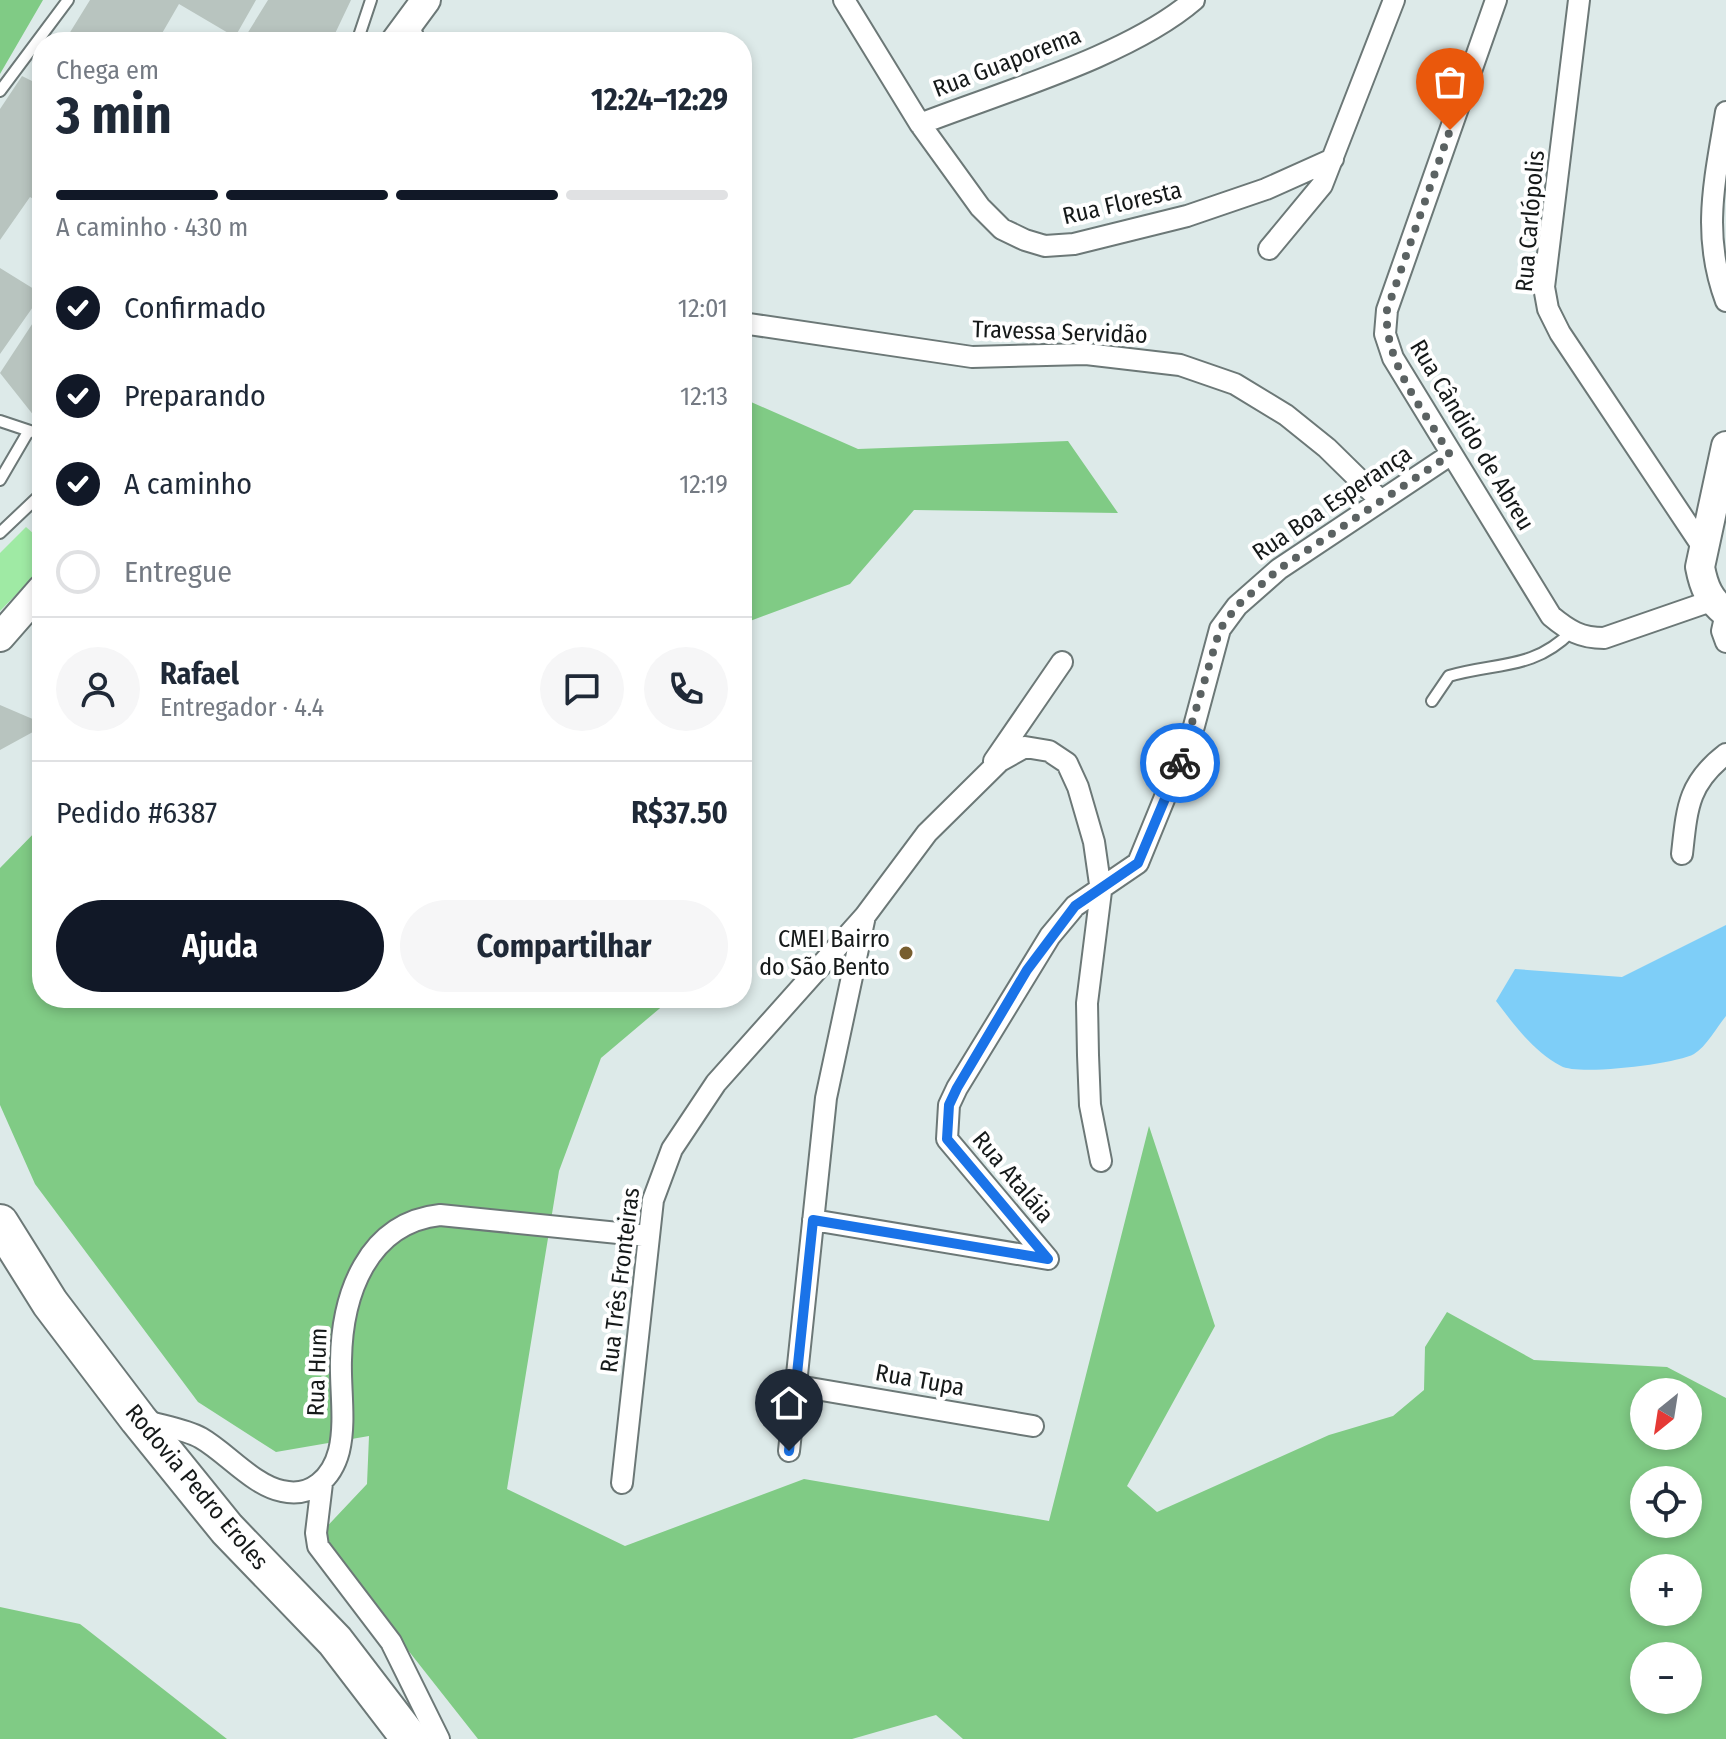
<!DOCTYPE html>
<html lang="pt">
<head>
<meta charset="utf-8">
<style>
	:root { --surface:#fff; --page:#f6f6f7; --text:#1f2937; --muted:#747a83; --line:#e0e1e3; --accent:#111827 }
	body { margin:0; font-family:"Fira Sans Condensed",sans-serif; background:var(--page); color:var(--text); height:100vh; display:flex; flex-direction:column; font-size:30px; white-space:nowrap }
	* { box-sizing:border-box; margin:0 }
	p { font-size:26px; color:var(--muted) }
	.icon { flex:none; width:44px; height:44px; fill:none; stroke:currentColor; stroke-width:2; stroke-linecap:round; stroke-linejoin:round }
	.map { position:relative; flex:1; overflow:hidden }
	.side { position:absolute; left:32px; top:32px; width:720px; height:976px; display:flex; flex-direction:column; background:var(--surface); border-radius:32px; box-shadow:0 4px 12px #0003 }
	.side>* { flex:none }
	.needle { width:52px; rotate:210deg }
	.buttons { position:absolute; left:1630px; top:1378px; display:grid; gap:16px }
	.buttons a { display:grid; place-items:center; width:72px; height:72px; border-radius:50%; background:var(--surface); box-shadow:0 4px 12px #0003; font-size:40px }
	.pin { position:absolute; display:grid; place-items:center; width:68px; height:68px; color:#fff; margin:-82px -34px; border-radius:50% 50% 50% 0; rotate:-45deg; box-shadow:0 0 8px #0007 }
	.pin .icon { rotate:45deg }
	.courier { position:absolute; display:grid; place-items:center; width:80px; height:80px; margin:-40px; border:6px solid #1a73e8; border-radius:50%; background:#fff; color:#222; box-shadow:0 2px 10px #0007 }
	.overview em { font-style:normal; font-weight:700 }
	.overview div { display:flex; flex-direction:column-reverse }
	.overview { display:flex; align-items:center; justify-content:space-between; height:136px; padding:0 24px }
	h1 { font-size:52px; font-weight:700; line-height:60px }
	.bar { display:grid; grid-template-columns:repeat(4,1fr); gap:12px 8px; align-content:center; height:96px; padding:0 24px }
	.bar i { height:10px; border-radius:6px; background:var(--line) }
	.bar .active { background:var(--accent) }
	.bar p { grid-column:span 4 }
	.line { display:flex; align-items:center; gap:20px; padding:0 24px; border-top:2px solid var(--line) }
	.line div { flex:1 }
	.round { display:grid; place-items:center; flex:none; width:84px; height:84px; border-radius:42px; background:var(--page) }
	ol { padding:0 24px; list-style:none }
	li { display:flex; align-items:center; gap:24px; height:88px }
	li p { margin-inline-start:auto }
	li .icon { padding:8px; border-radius:50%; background:var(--accent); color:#fff; stroke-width:4 }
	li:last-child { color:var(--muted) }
	li i { width:44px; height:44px; border:4px solid var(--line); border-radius:50% }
	.action { display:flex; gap:16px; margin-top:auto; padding:16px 24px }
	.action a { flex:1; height:92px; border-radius:48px; background:var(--accent); color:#fff; font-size:32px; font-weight:700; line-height:92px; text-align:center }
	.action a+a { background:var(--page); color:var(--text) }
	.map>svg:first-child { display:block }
	.green { fill:#9feaa4 }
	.forest { fill:#80cb85; fill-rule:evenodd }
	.water { fill:#7ecef8 }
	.building { fill:#b8c4bf }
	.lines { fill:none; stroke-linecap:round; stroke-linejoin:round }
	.lane-casing { stroke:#6c7877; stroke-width:14 }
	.street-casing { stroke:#6c7877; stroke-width:24 }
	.secondary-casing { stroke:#6c7877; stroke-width:32 }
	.highway-casing { stroke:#6c7877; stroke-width:40 }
	.lane { stroke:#fff; stroke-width:10 }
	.street { stroke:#fff; stroke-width:20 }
	.secondary { stroke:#fff; stroke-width:28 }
	.highway { stroke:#fff; stroke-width:36 }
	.done { stroke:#5b6262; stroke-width:8; stroke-dasharray:0 14.4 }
	.route { stroke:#1a73e8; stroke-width:10 }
	.poi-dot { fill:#775e2f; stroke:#fff; stroke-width:3 }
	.labels { text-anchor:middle; stroke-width:8; stroke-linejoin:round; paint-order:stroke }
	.street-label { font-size:24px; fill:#151919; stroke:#fff }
	.poi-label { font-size:24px; fill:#151919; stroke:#fff; text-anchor:end }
</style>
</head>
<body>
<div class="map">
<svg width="1726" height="1739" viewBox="0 0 1726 1739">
	<rect width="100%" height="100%" fill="#ddeae9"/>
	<path class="green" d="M26 527 42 541V568L0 611V553Z"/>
	<path class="forest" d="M0 0H43L0 74Z
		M742 398 858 449 1068 441 1118 513 914 510 850 584 742 624Z
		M42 825V998H672L601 1058 559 1171 507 1489 625 1546 804 1479 1049 1521 1149 1126 1215 1326 1127 1486 1157 1512 1329 1435 1393 1416 1424 1390 1425 1347 1447 1312 1534 1360 1667 1367 1726 1398V1739H963L936 1715 852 1739H478L318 1536 367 1484 369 1436 276 1452 198 1402 35 1184 0 1105V868ZM1644 1392H1688V1436H1644ZM1644 1480H1688V1524H1644ZM1644 1568H1688V1612H1644ZM1644 1656H1688V1700H1644Z
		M0 1607 80 1624 227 1739H0Z"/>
	<path class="water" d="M1726 925V1016C1717 1027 1706 1047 1694 1054 1676 1064 1578 1076 1561 1066 1533 1051 1515 1026 1496 1001L1515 969 1622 977Z"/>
	<path class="building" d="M90 0H256L235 37 179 4 157 42H64Z
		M268 0H351L331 42H242Z
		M22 76 42 86V204L30 197 0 240V109Z
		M0 268 42 294 0 354Z
		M42 309V426L0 373Z
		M0 705 42 723V727L0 750Z"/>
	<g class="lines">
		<defs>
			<path id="lane" d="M412 22 421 42
				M357 42 371 0
				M0 91 68 0
				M0 421 42 435
				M0 480 28 432
				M0 533 42 493
				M1432 701 1449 676C1497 662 1533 670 1571 632"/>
			<path id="street" d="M844 0 920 124 980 207 1002 229 1025 240 1045 246 1074 244 1187 216 1266 189 1333 159
				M1496 0 1387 310 1385 334 1393 358 1551 616C1569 631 1581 638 1604 638L1711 601
				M1579 0 1544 287 1548 309 1560 333 1702 546
				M1726 112C1715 180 1701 234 1726 301
				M920 124C1002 92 1129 56 1194 0
				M1269 249 1322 185 1394 0
				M742 323 972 357 1086 354 1180 365 1235 384 1286 415 1327 448 1381 501
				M1726 613 1722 631 1726 642
				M994 761 1062 662
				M1682 854C1687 808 1688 783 1726 754
				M813 1220 1048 1259 947 1139 949 1105 957 1088 1050 936 1075 906 1138 863 1194 726 1220 629 1237 606 1279 569 1450 455
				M798 1386 1033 1426
				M143 1420C162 1426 185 1429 201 1438 227 1453 253 1485 282 1491 311 1498 332 1478 339 1451 346 1422 340 1389 341 1360 342 1295 367 1223 440 1215L648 1236
				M789 1451 826 1098 865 916
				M322 1483 316 1533 318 1546 391 1642 439 1739
				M622 1483 653 1200 672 1149 716 1083 865 916 927 833 1000 761 1025 747 1049 751 1067 763 1078 787 1094 842 1101 891 1087 1003 1088 1055 1090 1105 1101 1161"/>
			<path id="secondary" d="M395 42 426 0
				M1726 446 1700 567C1704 588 1709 599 1726 613
				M0 637 42 589"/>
			<path id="highway" d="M0 1223 50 1303 138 1419 227 1529 335 1641 410 1739"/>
		</defs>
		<use href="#lane" class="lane-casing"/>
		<use href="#street" class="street-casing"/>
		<use href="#secondary" class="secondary-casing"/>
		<use href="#highway" class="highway-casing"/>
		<use href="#lane" class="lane"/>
		<use href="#street" class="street"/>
		<use href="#secondary" class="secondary"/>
		<use href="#highway" class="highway"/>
	</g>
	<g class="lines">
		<path class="done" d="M1180 763 1220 629 1237 606 1279 569 1450 455C1425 411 1383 363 1387 310L1450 130"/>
		<path class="route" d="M789 1451 813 1220 1048 1259 947 1139 949 1105 957 1088 1027 970 1075 906 1138 863 1180 763"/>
	</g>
	<circle class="poi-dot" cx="906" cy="953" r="8"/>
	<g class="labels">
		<g class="street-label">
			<text transform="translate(1007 62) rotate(-21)" y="8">Rua Guaporema</text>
			<text transform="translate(1122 203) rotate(-13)" y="8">Rua Floresta</text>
			<text transform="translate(1530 221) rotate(-85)" y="8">Rua Carlópolis</text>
			<text transform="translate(1060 332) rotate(2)" y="8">Travessa Servidão</text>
			<text transform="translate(1472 435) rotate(59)" y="8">Rua Cândido de Abreu</text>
			<text transform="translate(1332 503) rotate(-34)" y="8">Rua Boa Esperança</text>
			<text transform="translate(1013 1177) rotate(50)" y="8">Rua Ataláia</text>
			<text transform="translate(620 1280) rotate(-83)" y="8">Rua Três Fronteiras</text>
			<text transform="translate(317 1372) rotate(-88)" y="8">Rua Hum</text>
			<text transform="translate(920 1380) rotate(10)" y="8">Rua Tupa</text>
			<text transform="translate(197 1487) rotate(50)" y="8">Rodovia Pedro Eroles</text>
		</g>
		<g class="poi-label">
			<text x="890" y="947">CMEI Bairro<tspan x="890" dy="28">do São Bento</tspan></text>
		</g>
	</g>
</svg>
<div class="buttons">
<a><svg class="needle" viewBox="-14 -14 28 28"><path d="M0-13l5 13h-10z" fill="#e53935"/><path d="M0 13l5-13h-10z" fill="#747a83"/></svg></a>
<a><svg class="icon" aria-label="locate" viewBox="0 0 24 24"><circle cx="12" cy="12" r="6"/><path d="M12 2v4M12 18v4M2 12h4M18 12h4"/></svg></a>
<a>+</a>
<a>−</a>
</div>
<div class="pin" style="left:1450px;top:130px;background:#ea580c"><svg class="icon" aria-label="bag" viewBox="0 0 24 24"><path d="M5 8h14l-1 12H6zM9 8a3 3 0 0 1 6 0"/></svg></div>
<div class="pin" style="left:789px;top:1451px;background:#1f2937"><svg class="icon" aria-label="home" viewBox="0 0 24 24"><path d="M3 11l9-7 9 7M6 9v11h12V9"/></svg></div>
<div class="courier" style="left:1180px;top:763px"><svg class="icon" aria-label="bike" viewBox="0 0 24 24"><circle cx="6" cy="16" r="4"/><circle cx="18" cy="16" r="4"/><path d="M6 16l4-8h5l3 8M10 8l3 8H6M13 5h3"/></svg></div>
<section class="side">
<div class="overview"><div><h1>3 min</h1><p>Chega em</p></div><em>12:24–12:29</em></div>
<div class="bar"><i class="active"></i><i class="active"></i><i class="active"></i><i></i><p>A caminho · 430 m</p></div>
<ol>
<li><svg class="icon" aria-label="check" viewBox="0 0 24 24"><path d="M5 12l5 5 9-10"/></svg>Confirmado<p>12:01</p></li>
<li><svg class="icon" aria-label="check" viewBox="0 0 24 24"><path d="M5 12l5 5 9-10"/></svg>Preparando<p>12:13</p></li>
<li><svg class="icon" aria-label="check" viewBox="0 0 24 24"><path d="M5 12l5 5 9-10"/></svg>A caminho<p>12:19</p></li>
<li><i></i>Entregue</li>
</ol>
<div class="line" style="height:144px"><a class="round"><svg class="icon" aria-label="person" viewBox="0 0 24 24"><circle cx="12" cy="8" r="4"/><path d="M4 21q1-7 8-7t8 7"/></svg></a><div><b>Rafael</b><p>Entregador · 4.4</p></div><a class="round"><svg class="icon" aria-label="chat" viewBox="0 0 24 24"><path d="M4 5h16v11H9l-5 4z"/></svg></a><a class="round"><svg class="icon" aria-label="phone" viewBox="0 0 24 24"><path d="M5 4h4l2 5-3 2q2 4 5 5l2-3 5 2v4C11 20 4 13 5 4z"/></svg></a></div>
<div class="line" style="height:104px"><div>Pedido #6387</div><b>R$37.50</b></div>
<div class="action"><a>Ajuda</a><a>Compartilhar</a></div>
</section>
</div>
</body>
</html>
